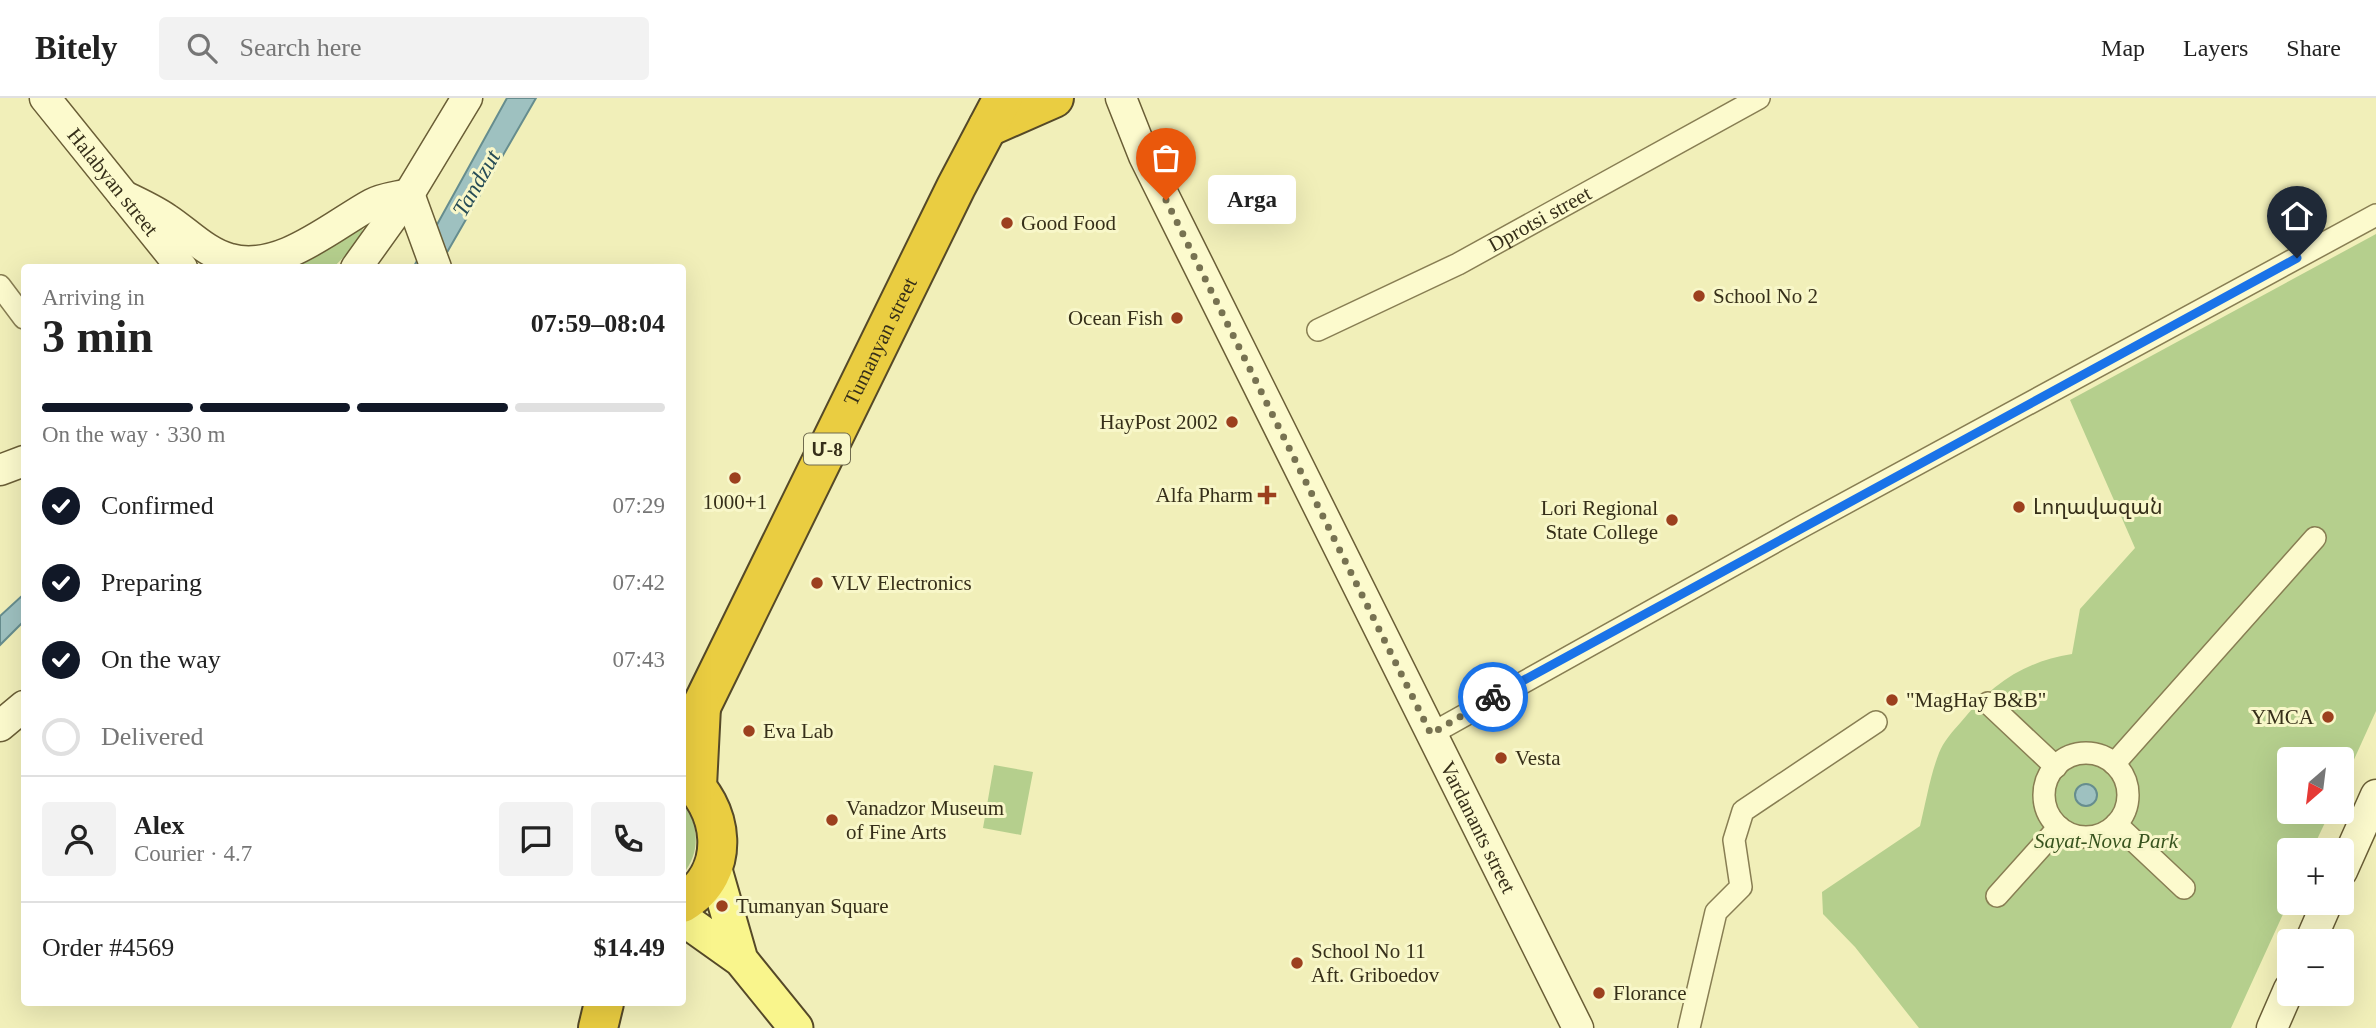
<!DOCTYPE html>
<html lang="en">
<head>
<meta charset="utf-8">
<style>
	:root { --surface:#fff; --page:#f2f2f2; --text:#222; --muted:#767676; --line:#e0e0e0; --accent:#111827 }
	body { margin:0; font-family:"Times New Roman","Noto Sans Armenian",serif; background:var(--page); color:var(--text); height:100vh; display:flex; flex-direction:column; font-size:26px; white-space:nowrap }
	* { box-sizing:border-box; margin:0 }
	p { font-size:23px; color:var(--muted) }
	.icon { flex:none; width:38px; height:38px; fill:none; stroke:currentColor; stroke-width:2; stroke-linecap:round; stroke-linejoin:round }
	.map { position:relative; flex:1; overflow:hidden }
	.side { position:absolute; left:21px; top:166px; width:665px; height:742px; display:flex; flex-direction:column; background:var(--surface); border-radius:7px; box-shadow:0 7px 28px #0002 }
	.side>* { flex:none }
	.needle { width:46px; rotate:208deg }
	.buttons { position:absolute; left:2277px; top:649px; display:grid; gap:14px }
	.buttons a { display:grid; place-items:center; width:77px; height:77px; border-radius:7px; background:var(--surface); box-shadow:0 7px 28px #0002; font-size:35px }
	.pin { position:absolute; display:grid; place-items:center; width:60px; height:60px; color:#fff; margin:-72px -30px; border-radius:50% 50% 50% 0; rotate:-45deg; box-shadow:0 0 7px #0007 }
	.pin .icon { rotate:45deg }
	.courier { position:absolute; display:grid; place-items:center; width:70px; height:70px; margin:-35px; border:5px solid #1a73e8; border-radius:50%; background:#fff; color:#222; box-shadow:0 2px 9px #0007 }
	.bubble { position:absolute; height:49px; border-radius:7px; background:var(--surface); box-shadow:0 7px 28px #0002; font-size:23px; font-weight:700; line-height:49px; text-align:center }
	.summary em { font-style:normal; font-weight:700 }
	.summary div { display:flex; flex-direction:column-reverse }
	.summary { display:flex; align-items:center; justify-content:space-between; height:119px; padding:0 21px }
	h1 { font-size:46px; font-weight:700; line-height:52px }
	.bar { display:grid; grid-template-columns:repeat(4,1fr); gap:10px 7px; align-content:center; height:84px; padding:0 21px }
	.bar i { height:9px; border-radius:5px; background:var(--line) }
	.bar .active { background:var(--accent) }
	.bar p { grid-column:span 4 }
	.line { display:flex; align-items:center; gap:18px; padding:0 21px; border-top:2px solid var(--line) }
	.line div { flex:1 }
	.round { display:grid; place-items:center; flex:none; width:74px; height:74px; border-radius:7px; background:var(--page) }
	ol { padding:0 21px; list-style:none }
	li { display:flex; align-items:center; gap:21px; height:77px }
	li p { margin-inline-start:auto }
	li .icon { padding:7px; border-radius:50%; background:var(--accent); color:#fff; stroke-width:4 }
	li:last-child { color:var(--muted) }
	li i { width:38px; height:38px; border:4px solid var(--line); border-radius:50% }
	header { display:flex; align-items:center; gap:42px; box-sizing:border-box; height:98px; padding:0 35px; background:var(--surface); border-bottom:2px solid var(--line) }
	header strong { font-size:33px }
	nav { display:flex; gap:38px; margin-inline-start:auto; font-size:24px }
	.search { width:490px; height:63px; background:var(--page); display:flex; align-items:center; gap:18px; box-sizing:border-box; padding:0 24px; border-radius:7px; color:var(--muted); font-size:26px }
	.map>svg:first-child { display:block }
	.green { fill:#b5cf8d }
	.water { fill:#9ec1c0; stroke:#668d8e; stroke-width:2 }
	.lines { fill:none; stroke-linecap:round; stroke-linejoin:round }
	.street-casing { stroke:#887e53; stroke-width:24 }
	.secondary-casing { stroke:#6a5e36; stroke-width:33 }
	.primary-casing { stroke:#554928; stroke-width:37 }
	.highway-casing { stroke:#554928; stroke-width:42 }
	.street { stroke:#fcfacd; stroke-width:21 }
	.secondary { stroke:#fcfacd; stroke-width:30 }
	.primary { stroke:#f9f58c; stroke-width:33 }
	.highway { stroke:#eacd41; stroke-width:38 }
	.done { stroke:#777251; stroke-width:7; stroke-dasharray:0 12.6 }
	.route { stroke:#1a73e8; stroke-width:9 }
	.poi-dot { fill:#9c401e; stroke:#f8f7c9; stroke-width:2.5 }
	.labels { text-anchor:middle; stroke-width:6; stroke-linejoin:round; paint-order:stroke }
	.shield { fill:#f8f7c9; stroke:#706b4e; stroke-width:2 }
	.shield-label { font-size:19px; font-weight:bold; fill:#362f19 }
	.street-label { font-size:21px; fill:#362f19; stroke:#f8f7c9 }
	.poi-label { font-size:21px; fill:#362f19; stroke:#f8f7c9; text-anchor:start }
	.park-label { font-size:21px; font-style:italic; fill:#38541e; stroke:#f8f7c9 }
	.water-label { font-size:23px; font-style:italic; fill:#274d57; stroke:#f8f7c9 }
</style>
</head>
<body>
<header>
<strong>Bitely</strong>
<div class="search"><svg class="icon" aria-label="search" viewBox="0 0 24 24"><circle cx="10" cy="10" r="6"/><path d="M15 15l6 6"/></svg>Search here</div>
<nav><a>Map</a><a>Layers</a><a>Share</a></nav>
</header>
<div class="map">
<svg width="2376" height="930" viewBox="0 0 2376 930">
	<rect width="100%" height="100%" fill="#f1efb9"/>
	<path class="green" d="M363 124 362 140 333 170H271Z
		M2376 136V613L2342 688V662H2289V714H2330L2312 752H2289V803L2231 930H1919L1855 849 1823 816 1822 794 1920 728C1926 704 1930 678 1939 655 1943 644 1953 633 1961 624 1992 586 2023 564 2072 556L2080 511 2135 450 2070 302Z
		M994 667 1033 674 1021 737 983 730Z
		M683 704C699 727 701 754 683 776Z"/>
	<path class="water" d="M507 0H536L438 170H413Z
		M24 496V523L0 547V518Z
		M2075 697a11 11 0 1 1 22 0a11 11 0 1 1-22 0Z"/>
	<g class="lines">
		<defs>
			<g id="street">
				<path d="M0 188 24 220"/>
				<path id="s1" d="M1318 232 1458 166 1759 0"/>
				<path d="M1988 605 2056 669"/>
				<path d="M1431 636 1805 427 2376 117"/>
				<circle cx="2086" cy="697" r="42"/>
				<path d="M2114 666 2315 440"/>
				<path d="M2116 726 2184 790"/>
				<path d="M1997 798 2059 729"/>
				<path d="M1689 930 1716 814 1741 789 1734 742 1743 713 1876 624"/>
			</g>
			<g id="secondary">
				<path id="s2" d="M45 0 182 170"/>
				<path id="s3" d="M1121 0 1144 58 1578 930"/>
				<path d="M409 96 436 170"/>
				<path d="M124 98C139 105 154 112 167 121 187 134 206 155 230 161 280 175 333 127 372 106 383 100 397 99 409 96"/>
				<path d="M356 170 409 96 467 0"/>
				<path d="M0 372 24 363"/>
				<path d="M0 628 24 608"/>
				<path d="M2342 773 2376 697"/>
				<path d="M2310 844 2327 805"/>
				<path d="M2272 930 2289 891"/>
			</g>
			<path id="primary" d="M714 768 741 862
				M682 820 741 862 796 930"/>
			<g id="highway">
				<path d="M988 29 1054 0"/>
				<path id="s4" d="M682 625 701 609 956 89 1003 0"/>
				<path d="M682 676C725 708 733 775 682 805"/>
				<path d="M697 688 701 609"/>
				<path d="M598 930 604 905"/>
			</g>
		</defs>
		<use href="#street" class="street-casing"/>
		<use href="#secondary" class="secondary-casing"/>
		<use href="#primary" class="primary-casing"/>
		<use href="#highway" class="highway-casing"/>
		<use href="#street" class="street"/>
		<use href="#secondary" class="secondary"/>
		<use href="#primary" class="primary"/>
		<use href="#highway" class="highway"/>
	</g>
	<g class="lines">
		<path class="done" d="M1166 102 1431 636 1493 599"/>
		<path class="route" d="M1493 599 2297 160"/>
	</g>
	<g class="poi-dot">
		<circle cx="1007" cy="125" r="7"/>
		<circle cx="1699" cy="198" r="7"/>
		<circle cx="1177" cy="220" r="7"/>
		<circle cx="1232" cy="324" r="7"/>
		<circle cx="735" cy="380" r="7"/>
		<path d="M1263.5 386.5h7v7h7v7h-7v7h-7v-7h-7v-7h7z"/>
		<circle cx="2019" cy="409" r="7"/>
		<circle cx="1672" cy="422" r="7"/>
		<circle cx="817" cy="485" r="7"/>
		<circle cx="1892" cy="602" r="7"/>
		<circle cx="2328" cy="619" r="7"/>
		<circle cx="749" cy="633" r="7"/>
		<circle cx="1501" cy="660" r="7"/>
		<circle cx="832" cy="722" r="7"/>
		<circle cx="722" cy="808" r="7"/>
		<circle cx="1297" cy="865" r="7"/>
		<circle cx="1599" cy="895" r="7"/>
	</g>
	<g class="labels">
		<rect class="shield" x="804" y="335.5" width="46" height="31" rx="5"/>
		<g class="shield-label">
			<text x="827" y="358">Մ-8</text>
		</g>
		<g class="street-label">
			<text dy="7" stroke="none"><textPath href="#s2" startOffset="108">Halabyan street</textPath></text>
			<text dy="7" stroke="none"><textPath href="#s1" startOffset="248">Dprotsi street</textPath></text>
			<text dy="7" stroke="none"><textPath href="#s4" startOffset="432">Tumanyan street</textPath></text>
			<text dy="7" stroke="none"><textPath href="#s3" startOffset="812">Vardanants street</textPath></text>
		</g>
		<g class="poi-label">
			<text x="1021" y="132">Good Food</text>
			<text x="1713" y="205">School No 2</text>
			<text x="1163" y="227" text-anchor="end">Ocean Fish</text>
			<text x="1218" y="331" text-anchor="end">HayPost 2002</text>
			<text x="1253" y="404" text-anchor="end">Alfa Pharm</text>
			<text x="735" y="411" text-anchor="middle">1000+1</text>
			<text x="2033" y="416">Լողավազան</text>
			<text x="1658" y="417" text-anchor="end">Lori Regional<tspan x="1658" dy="24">State College</tspan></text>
			<text x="831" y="492">VLV Electronics</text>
			<text x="1906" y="609">"MagHay B&amp;B"</text>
			<text x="2314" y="626" text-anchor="end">YMCA</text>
			<text x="763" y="640">Eva Lab</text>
			<text x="1515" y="667">Vesta</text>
			<text x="846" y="717">Vanadzor Museum<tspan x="846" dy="24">of Fine Arts</tspan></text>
			<text x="736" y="815">Tumanyan Square</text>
			<text x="1311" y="860">School No 11<tspan x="1311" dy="24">Aft. Griboedov</tspan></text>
			<text x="1613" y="902">Florance</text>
		</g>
		<g class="park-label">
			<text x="2106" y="750">Sayat-Nova Park</text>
		</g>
		<g class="water-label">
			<text transform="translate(476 85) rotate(-60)" y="8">Tandzut</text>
		</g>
	</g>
</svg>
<div class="buttons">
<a><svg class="needle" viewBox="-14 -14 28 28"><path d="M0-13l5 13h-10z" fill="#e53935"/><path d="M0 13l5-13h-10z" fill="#767676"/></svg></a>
<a>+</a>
<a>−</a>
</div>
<div class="pin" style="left:1166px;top:102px;background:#ea580c"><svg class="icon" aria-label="bag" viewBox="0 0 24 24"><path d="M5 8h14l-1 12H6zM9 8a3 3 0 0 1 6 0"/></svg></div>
<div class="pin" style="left:2297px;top:160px;background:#1f2937"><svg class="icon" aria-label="home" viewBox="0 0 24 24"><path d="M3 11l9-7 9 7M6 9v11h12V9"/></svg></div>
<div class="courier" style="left:1493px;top:599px"><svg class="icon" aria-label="bike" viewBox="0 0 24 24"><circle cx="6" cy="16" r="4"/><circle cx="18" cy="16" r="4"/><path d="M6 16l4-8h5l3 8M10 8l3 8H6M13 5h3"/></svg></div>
<div class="bubble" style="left:1208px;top:77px;width:88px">Arga</div>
<section class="side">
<div class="summary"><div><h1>3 min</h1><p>Arriving in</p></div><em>07:59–08:04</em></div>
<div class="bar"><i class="active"></i><i class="active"></i><i class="active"></i><i></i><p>On the way · 330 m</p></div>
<ol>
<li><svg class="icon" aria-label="check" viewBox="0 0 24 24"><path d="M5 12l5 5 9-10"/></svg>Confirmed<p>07:29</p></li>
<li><svg class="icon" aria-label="check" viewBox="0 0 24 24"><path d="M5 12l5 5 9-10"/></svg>Preparing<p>07:42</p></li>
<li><svg class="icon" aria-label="check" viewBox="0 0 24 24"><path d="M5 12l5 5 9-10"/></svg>On the way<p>07:43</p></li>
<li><i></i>Delivered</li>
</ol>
<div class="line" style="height:126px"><a class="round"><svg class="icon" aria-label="person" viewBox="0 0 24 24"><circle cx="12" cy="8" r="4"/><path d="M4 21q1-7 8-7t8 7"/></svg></a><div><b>Alex</b><p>Courier · 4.7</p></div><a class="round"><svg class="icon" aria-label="chat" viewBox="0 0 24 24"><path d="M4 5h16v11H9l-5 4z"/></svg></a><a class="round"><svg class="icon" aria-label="phone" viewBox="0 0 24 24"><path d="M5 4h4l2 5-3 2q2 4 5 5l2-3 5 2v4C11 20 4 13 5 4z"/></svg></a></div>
<div class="line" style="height:91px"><div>Order #4569</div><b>$14.49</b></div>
</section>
</div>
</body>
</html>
